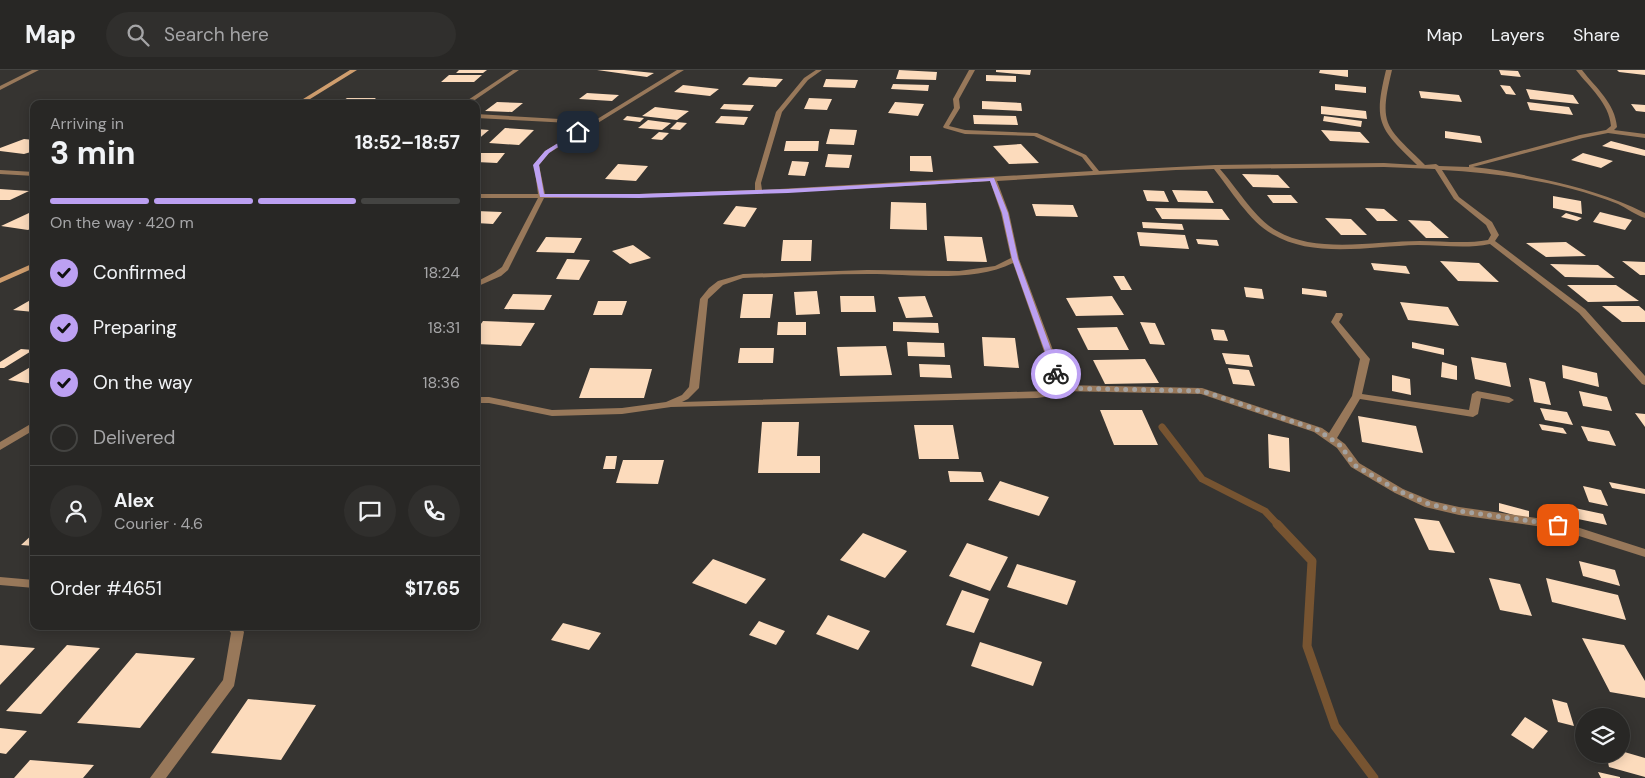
<!DOCTYPE html>
<html lang="en">
<head>
<meta charset="utf-8">
<style>
	:root { --surface:#282725; --page:#302f2d; --text:#f1f3f6; --muted:#a5a5a7; --line:#444442; --accent:#bca0f2 }
	body { margin:0; font-family:"DM Sans",sans-serif; background:var(--page); color:var(--text); height:100vh; display:flex; flex-direction:column; font-size:19px; white-space:nowrap }
	* { box-sizing:border-box; margin:0 }
	p { font-size:16px; color:var(--muted) }
	.icon { flex:none; width:28px; height:28px; fill:none; stroke:currentColor; stroke-width:2; stroke-linecap:round; stroke-linejoin:round }
	.map { position:relative; flex:1; overflow:hidden }
	.panel { position:absolute; left:30px; top:30px; width:450px; height:530px; display:flex; flex-direction:column; background:var(--surface); border-radius:10px; box-shadow:0 2px 12px #0003,0 0 0 1px var(--line) }
	.panel>* { flex:none }
	.buttons { position:absolute; left:1575px; top:638px; display:grid; gap:10px }
	.buttons a { display:grid; place-items:center; width:55px; height:55px; border-radius:50%; background:var(--surface); box-shadow:0 2px 12px #0003,0 0 0 1px var(--line); font-size:25px }
	.pin { position:absolute; display:grid; place-items:center; width:42px; height:42px; color:#fff; margin:-21px; border-radius:10px; box-shadow:0 2px 8px #0006 }
	.courier { position:absolute; display:grid; place-items:center; width:50px; height:50px; margin:-25px; border:4px solid #bca0f2; border-radius:50%; background:#fff; color:#222; box-shadow:0 1px 6px #0007 }
	.overview em { font-style:normal; font-weight:700 }
	.overview div { display:flex; flex-direction:column-reverse }
	.overview { display:flex; align-items:center; justify-content:space-between; height:85px; padding:0 20px }
	h1 { font-size:32px; font-weight:700; line-height:38px }
	.bar { display:grid; grid-template-columns:repeat(4,1fr); gap:8px 5px; align-content:center; height:60px; padding:0 20px }
	.bar i { height:6px; border-radius:4px; background:var(--line) }
	.bar .current { background:var(--accent) }
	.bar p { grid-column:span 4 }
	.line { display:flex; align-items:center; gap:12px; padding:0 20px; border-top:1px solid var(--line) }
	.line div { flex:1 }
	.round { display:grid; place-items:center; flex:none; width:52px; height:52px; border-radius:26px; background:var(--page) }
	ol { padding:0 20px; list-style:none }
	li { display:flex; align-items:center; gap:15px; height:55px }
	li p { margin-inline-start:auto }
	li .icon { padding:5px; border-radius:50%; background:var(--accent); color:#111; stroke-width:4 }
	li:last-child { color:var(--muted) }
	li i { width:28px; height:28px; border:2px solid var(--line); border-radius:50% }
	header { display:flex; align-items:center; gap:30px; box-sizing:border-box; height:70px; padding:0 25px; background:var(--surface); border-bottom:1px solid var(--line) }
	header strong { font-size:24px }
	nav { display:flex; gap:28px; margin-inline-start:auto; font-size:18px }
	.search { width:350px; height:45px; background:var(--page); display:flex; align-items:center; gap:12px; box-sizing:border-box; padding:0 18px; border-radius:28px; color:var(--muted); font-size:19px }
	.map>svg:first-child { display:block }
	.lines { fill:none; stroke-linecap:round; stroke-linejoin:round }
	.stream-far1 { stroke:#775431; stroke-width:7 }
	.stream { stroke:#775431; stroke-width:9 }
	.building { fill:#fcdbbc }
	.street { fill:#98785a; fill-rule:evenodd }
	.secondary { fill:#d09e6e; fill-rule:evenodd }
	.route { fill:#bca0f2 }
	.done { stroke:#a4a2a0; stroke-width:5; stroke-dasharray:0 9 }
</style>
</head>
<body>
<header>
<strong>Map</strong>
<div class="search"><svg class="icon" aria-label="search" viewBox="0 0 24 24"><circle cx="10" cy="10" r="6"/><path d="M15 15l6 6"/></svg>Search here</div>
<nav><a>Map</a><a>Layers</a><a>Share</a></nav>
</header>
<div class="map">
<svg width="1645" height="708" viewBox="0 0 1645 708">
	<rect width="100%" height="100%" fill="#363431"/>
	<g class="lines">
		<path class="stream-far1" d="M1162 357 1202 409 1265 441 1278 455"/>
		<path class="stream" d="M1277 454 1312 491 1307 576 1335 656 1374 708"/>
	</g>
	<path class="building" d="M459 0H487L483 3H456Z
		M597 0H624L654 3 647 7Z
		M899 0 937 2 936 10 896 9Z
		M996 0H1031L1030 5 996 2Z
		M1320 0H1348V7L1319 3Z
		M1499 0 1518 1 1521 7 1501 5Z
		M1617 0H1645V5L1619 2Z
		M449 5H482L474 12H441Z
		M986 5 1016 6V12L986 11Z
		M749 7 783 9 776 17 742 15Z
		M826 9 858 10 855 18 823 17Z
		M893 14 929 15 928 21 891 19Z
		M1335 14 1366 17V23L1335 20Z
		M683 15 719 19 710 26 674 22Z
		M1500 15 1510 16 1516 25 1506 24Z
		M1526 19 1573 25 1579 34 1530 29Z
		M1419 21 1459 25 1462 32 1421 28Z
		M587 23 619 25 612 31 579 29Z
		M347 28H376L369 34H338Z
		M809 28 832 29 827 40 804 39Z
		M982 31 1021 33 1022 41 982 39Z
		M497 32 523 33 512 42 485 41Z
		M895 32 924 34 918 46 888 43Z
		M1527 32 1569 37 1573 45 1530 40Z
		M724 34 754 35 750 41 720 39Z
		M1631 34 1645 35V42L1636 41Z
		M1321 36 1366 41 1367 49 1321 44Z
		M655 37 689 41 677 50 642 46Z
		M973 45 1016 46 1018 55 974 54Z
		M627 46 644 48 640 52 623 50Z
		M721 46 748 47 744 55 715 53Z
		M1324 46 1362 51 1361 57 1323 51Z
		M648 50 671 53 662 60 638 58Z
		M677 52 687 53 680 60 670 59Z
		M505 58 534 60 519 75 489 73Z
		M476 59 489 60 476 71Z
		M830 59 857 60 854 75 826 74Z
		M1321 60 1360 62 1370 73 1330 71Z
		M1445 61 1480 66 1482 73 1445 68Z
		M659 62 669 63 662 70 651 69Z
		M24 69 34 70V81L24 84 0 81V78Z
		M786 71H819L818 81H784Z
		M1611 71 1645 80V86L1602 76Z
		M1021 74 1039 93 1009 94 993 76Z
		M480 83H505L497 93 476 92V86Z
		M1583 83 1613 91 1601 98 1571 90Z
		M828 84 852 85 849 98 825 97Z
		M910 86H931L933 102 910 101Z
		M792 91 809 92 805 106 788 105Z
		M618 94 648 96 636 111 605 109Z
		M1242 104 1278 105 1290 118 1253 117Z
		M0 119 29 121 10 130H0Z
		M1143 120 1164 121 1169 132 1147 131Z
		M1172 120 1207 121 1214 133 1178 132Z
		M1267 125H1291L1298 133H1273Z
		M1553 126 1581 131 1582 144 1553 138Z
		M891 132 926 133 927 160 890 159Z
		M1032 134 1073 135 1078 147 1036 146Z
		M736 136 757 138 745 157 723 154Z
		M1155 138 1222 139 1230 150 1162 149Z
		M1365 138 1384 139 1398 151H1377Z
		M476 141 502 142 493 154 476 153Z
		M1600 142 1632 150 1625 160 1593 152Z
		M29 143 34 144V157L28 160 1 156Z
		M1566 143 1582 148 1577 151 1561 147Z
		M1325 148 1351 149 1367 165H1341Z
		M1408 150 1430 151 1449 168H1426Z
		M1142 152 1182 154 1184 160 1143 158Z
		M1137 162 1185 165 1189 179 1140 176Z
		M944 166 982 167 987 192 947 191Z
		M546 167 582 168 574 183 536 182Z
		M1196 169 1217 170 1219 176 1198 174Z
		M783 170H812L811 191H781Z
		M1566 172 1586 186 1546 187 1526 173Z
		M633 175 651 188 630 194 612 181Z
		M567 189 590 190 579 210 556 209Z
		M1440 191 1479 193 1499 212 1458 211Z
		M1622 191 1645 192V205H1640Z
		M1371 193 1406 196 1410 204 1374 200Z
		M1550 194 1598 195 1615 208 1565 207Z
		M1113 206H1124L1132 220H1121Z
		M1567 215H1616L1639 231 1588 232Z
		M1244 217 1262 219 1264 229 1246 227Z
		M1302 218 1326 221 1327 227 1302 224Z
		M817 221 820 244 796 245 794 222Z
		M513 224 552 225 544 240 504 239Z
		M743 224H773L770 248H740Z
		M840 226H874L876 242H841Z
		M925 226 933 247 906 248 898 227Z
		M1112 226 1124 245 1076 246 1066 228Z
		M34 228V242L13 240Z
		M598 231H627L622 245H593Z
		M1400 232 1448 237 1459 256 1408 250Z
		M1602 236H1639L1645 241V252H1622Z
		M483 251 535 253 521 276 476 274V261Z
		M778 252H806V265H777Z
		M893 252 938 253 939 263 893 261Z
		M1140 252 1155 253 1165 275 1150 274Z
		M1117 257 1129 280H1088L1077 258Z
		M1211 259 1224 260 1228 271 1214 270Z
		M982 267 1015 268 1019 298 984 296Z
		M907 272 944 273 945 287 908 286Z
		M1412 272 1444 279V285L1412 278Z
		M886 276 892 305 840 306 837 277Z
		M740 278H774L773 293H738Z
		M21 279 33 280 4 298H0V292Z
		M1222 283 1249 285 1253 297 1226 294Z
		M1471 287 1506 293 1511 317 1475 309Z
		M1145 289 1159 313 1105 314 1093 290Z
		M1442 292 1457 296V310L1441 307Z
		M919 294 950 295 952 308 920 307Z
		M34 295V314L8 310Z
		M1562 295 1597 303 1599 317 1563 308Z
		M590 298 652 299 644 328H579Z
		M1228 298 1249 300 1255 316 1233 314Z
		M1392 305 1410 309 1411 325 1392 321Z
		M1529 308 1545 312 1551 335 1534 332Z
		M1579 321 1607 327 1612 341 1583 336Z
		M1540 338 1567 342 1573 355 1545 350Z
		M1100 340H1142L1158 375H1114Z
		M1635 343 1645 344V357Z
		M1358 346 1416 356 1423 383 1362 372Z
		M762 352H799L797 386H820V403H758Z
		M1539 354 1563 358 1567 364 1542 360Z
		M914 355H953L959 389H919Z
		M1581 356 1609 361 1616 376 1588 371Z
		M1268 364 1289 368 1290 402 1269 398Z
		M606 386H617L615 399H603Z
		M623 390H664L658 414 616 413Z
		M948 401 981 402 984 412H950Z
		M1000 411 1049 427 1039 446 988 430Z
		M1609 412 1645 419V424L1612 418Z
		M1583 416 1601 420 1608 436 1589 432Z
		M1499 433 1529 441V449L1499 441Z
		M1570 437 1603 444 1607 455 1573 448Z
		M1414 448 1439 451 1455 483 1429 480Z
		M34 463V476L21 475Z
		M863 463 907 481 885 508 840 490Z
		M967 473 1008 487 990 521 949 506Z
		M713 489 766 509 746 534 692 513Z
		M1579 491 1615 500 1620 516 1583 506Z
		M1017 494 1076 511 1067 535 1007 517Z
		M1489 508 1520 514 1532 546 1500 540Z
		M1546 508 1618 525 1626 550 1552 532Z
		M962 520 989 529 974 563 946 555Z
		M828 545 870 561 858 580 816 564Z
		M759 551 785 561 776 575 749 565Z
		M563 553 601 563 589 580 551 570Z
		M1582 568 1624 575 1645 611V628L1610 622Z
		M980 572 1042 592 1033 616 971 596Z
		M0 575 35 578 0 615Z
		M67 575 100 578 41 644 6 641Z
		M136 583 195 588 140 658 77 653Z
		M248 629 316 635 281 690 211 683Z
		M1552 629 1567 633 1574 656 1558 652Z
		M1525 647 1548 661 1533 679 1511 665Z
		M0 658 27 661 6 684 0 683Z
		M1621 681 1645 688V707L1609 697 1606 684H1621Z
		M30 690 94 695 83 708H14Z
		M1598 702 1620 707V708H1601Z"/>
	<g class="lines">
		<path class="street" d="M32 0H39L0 20V16Z
			M513 0H519L469 34H462Z
			M677 0H684L549 83 539 95 545 124H639L755 120V113L776 42 804 8 816 0H822L808 10 782 42 761 113 762 120 1093 101 1082 87 1034 66 965 64 944 58 943 57 954 38 953 29 969 0H975L959 29 960 38 949 56 965 60 1037 63 1086 85 1099 101 1215 95 1384 93 1417 95C1379 58 1373 53 1386 0H1392C1378 57 1386 56 1425 95L1436 94 1439 96 1469 97V95L1580 65 1606 60 1611 56C1609 33 1590 18 1576 0H1582C1596 18 1615 33 1617 57L1614 60 1645 64V68L1608 63 1583 68 1473 97C1496 99 1519 104 1542 109 1578 117 1612 126 1645 143V148C1635 145 1627 138 1618 134 1564 112 1499 103 1442 100L1459 127 1492 152 1499 165 1495 171 1585 239 1645 306V315L1642 314 1579 243 1490 174C1466 179 1442 175 1418 175 1371 176 1314 189 1272 164 1249 151 1230 119 1214 99L1176 100 997 111 1009 143 1019 189 1063 307V315L1202 318 1322 358 1329 363 1352 326 1360 289 1331 252 1336 243H1342L1343 245 1339 252 1370 289 1362 324 1469 340 1472 324 1477 321 1509 327 1514 330 1509 333 1481 328 1478 344 1473 347 1360 329 1337 368 1345 374 1359 393 1403 419 1432 431 1459 437 1558 451 1645 479V487L1557 459 1459 445 1425 437 1395 423 1351 397 1337 378 1314 362 1201 324 1061 321 1052 326 1037 328 671 337 622 344 552 346 489 333H476V327H489L552 340 622 338 666 332 682 325 689 317 700 229 709 218 718 211 743 204 867 200 959 201 995 196 1011 188 1001 143 990 111C841 120 693 128 544 128L508 200 501 206 476 217V212L495 202 502 197 538 128H476V124H538L534 94 545 81 589 54 476 48V44L594 51ZM1384 97 1435 99 1454 129 1486 155 1491 165 1488 170C1465 174 1443 171 1420 171 1375 171 1317 184 1277 161 1255 149 1237 118 1220 99ZM1013 193 1053 307 1054 317 1047 321 682 332 688 329 699 318 708 229 723 215 743 208C785 207 827 204 869 204 912 204 974 213 1013 193Z
			M0 100 34 102V106L0 104Z
			M34 352V360L0 380V372Z
			M0 507 34 510V518L0 515Z
			M226 556H240L244 562 234 616 166 708H150L223 610 231 563Z"/>
		<path class="secondary" d="M350 0H357L302 34H295Z
			M34 193V198L0 213V208Z"/>
	</g>
	<path class="route" d="M578 61 579 63 549 83 539 95 544 124H639L788 119 994 108 1008 143 1018 189 1060 304 1056 306 1053 304 1012 189 1002 143 990 111 788 123 639 128 540 127 533 95 545 81Z"/>
	<g class="lines">
		<path class="done" d="M1056 304 1059 318 1202 321 1318 360 1341 376 1354 395 1399 421 1429 434 1460 441 1558 455"/>
	</g>
</svg>
<div class="buttons">
<a><svg class="icon" aria-label="layers" viewBox="0 0 24 24"><path d="M12 4l9 5-9 5-9-5zM3 14l9 5 9-5"/></svg></a>
</div>
<div class="pin" style="left:1558px;top:455px;background:#ea580c"><svg class="icon" aria-label="bag" viewBox="0 0 24 24"><path d="M5 8h14l-1 12H6zM9 8a3 3 0 0 1 6 0"/></svg></div>
<div class="pin" style="left:578px;top:62px;background:#1f2937"><svg class="icon" aria-label="home" viewBox="0 0 24 24"><path d="M3 11l9-7 9 7M6 9v11h12V9"/></svg></div>
<div class="courier" style="left:1056px;top:304px"><svg class="icon" aria-label="bike" viewBox="0 0 24 24"><circle cx="6" cy="16" r="4"/><circle cx="18" cy="16" r="4"/><path d="M6 16l4-8h5l3 8M10 8l3 8H6M13 5h3"/></svg></div>
<section class="panel">
<div class="overview"><div><h1>3 min</h1><p>Arriving in</p></div><em>18:52–18:57</em></div>
<div class="bar"><i class="current"></i><i class="current"></i><i class="current"></i><i></i><p>On the way · 420 m</p></div>
<ol>
<li><svg class="icon" aria-label="check" viewBox="0 0 24 24"><path d="M5 12l5 5 9-10"/></svg>Confirmed<p>18:24</p></li>
<li><svg class="icon" aria-label="check" viewBox="0 0 24 24"><path d="M5 12l5 5 9-10"/></svg>Preparing<p>18:31</p></li>
<li><svg class="icon" aria-label="check" viewBox="0 0 24 24"><path d="M5 12l5 5 9-10"/></svg>On the way<p>18:36</p></li>
<li><i></i>Delivered</li>
</ol>
<div class="line" style="height:90px"><a class="round"><svg class="icon" aria-label="person" viewBox="0 0 24 24"><circle cx="12" cy="8" r="4"/><path d="M4 21q1-7 8-7t8 7"/></svg></a><div><b>Alex</b><p>Courier · 4.6</p></div><a class="round"><svg class="icon" aria-label="chat" viewBox="0 0 24 24"><path d="M4 5h16v11H9l-5 4z"/></svg></a><a class="round"><svg class="icon" aria-label="phone" viewBox="0 0 24 24"><path d="M5 4h4l2 5-3 2q2 4 5 5l2-3 5 2v4C11 20 4 13 5 4z"/></svg></a></div>
<div class="line" style="height:65px"><div>Order #4651</div><b>$17.65</b></div>
</section>
</div>
</body>
</html>
